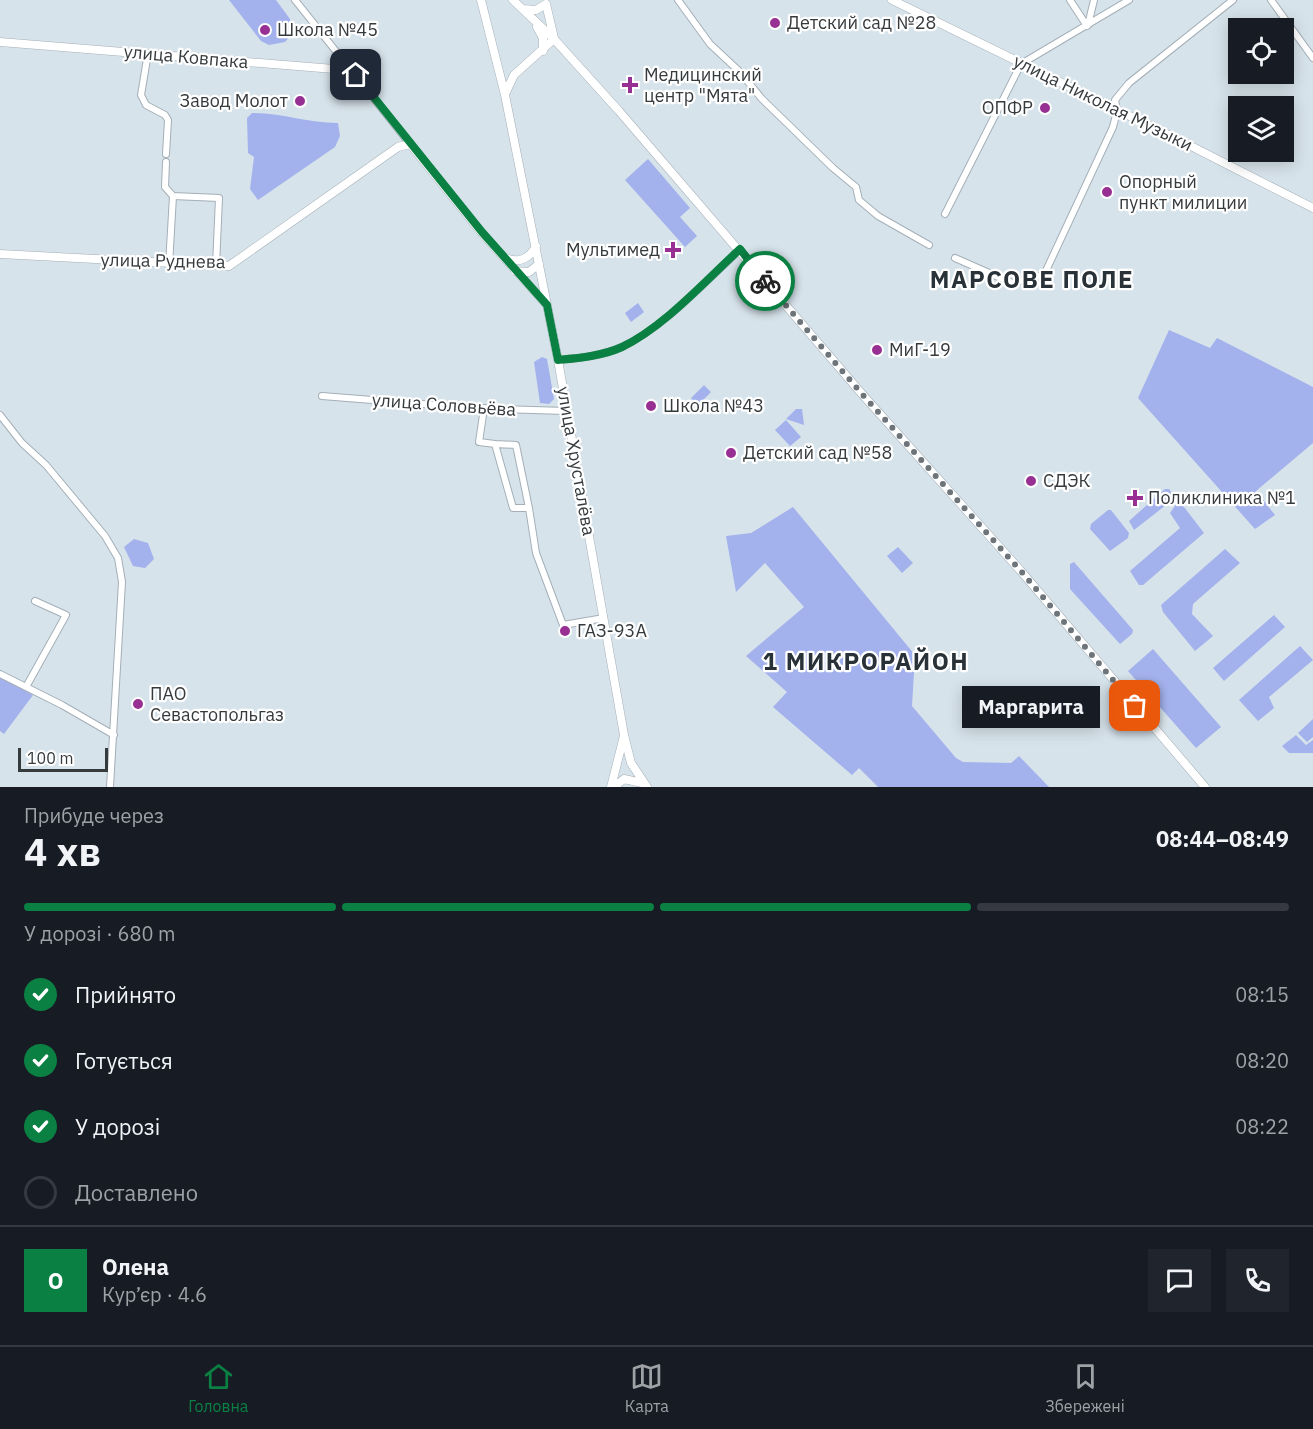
<!DOCTYPE html>
<html lang="uk">
<head>
<meta charset="utf-8">
<style>
	:root { --surface:#171b24; --page:#20242c; --text:#f1f3f6; --muted:#9ea1a6; --line:#363941; --accent:#0b8043 }
	body { margin:0; font-family:"IBM Plex Sans",sans-serif; background:var(--page); color:var(--text); height:100vh; display:flex; flex-direction:column; font-size:22px; white-space:nowrap }
	* { box-sizing:border-box; margin:0 }
	p { font-size:20px; color:var(--muted) }
	.icon { flex:none; width:33px; height:33px; fill:none; stroke:currentColor; stroke-width:2; stroke-linecap:round; stroke-linejoin:round }
	.map { position:relative; height:787px; overflow:hidden }
	.sheet { display:flex; flex-direction:column; background:var(--surface); flex:1 }
	.sheet>* { flex:none }
	.tools { position:absolute; left:1228px; top:18px; display:grid; gap:12px }
	.tools a { display:grid; place-items:center; width:66px; height:66px; border-radius:0px; background:var(--surface); box-shadow:0 3px 15px #0003; font-size:30px }
	.scale { position:absolute; left:18px; bottom:15px; width:90px; box-sizing:border-box; padding-left:6px; border:3px solid #353a3d; border-top:0; font-size:16px; line-height:21px; white-space:nowrap; color:#353a3d; -webkit-text-stroke:4px #fff; paint-order:stroke }
	.pin { position:absolute; display:grid; place-items:center; width:51px; height:51px; color:#fff; margin:-26px; border-radius:12px; box-shadow:0 3px 9px #0006 }
	.courier { position:absolute; display:grid; place-items:center; width:60px; height:60px; margin:-30px; border:4px solid #0b8043; border-radius:50%; background:#fff; color:#222; box-shadow:0 2px 8px #0007 }
	.bubble { position:absolute; height:42px; border-radius:0px; background:var(--surface); box-shadow:0 3px 15px #0003; font-size:20px; font-weight:700; line-height:42px; text-align:center }
	.headline em { font-style:normal; font-weight:700 }
	.headline div { display:flex; flex-direction:column-reverse }
	.headline { display:flex; align-items:center; justify-content:space-between; height:102px; padding:0 24px }
	h1 { font-size:39px; font-weight:700; line-height:45px }
	.bar { display:grid; grid-template-columns:repeat(4,1fr); gap:9px 6px; align-content:center; height:72px; padding:0 24px }
	.bar i { height:8px; border-radius:4px; background:var(--line) }
	.bar .selected { background:var(--accent) }
	.bar p { grid-column:span 4 }
	.line { display:flex; align-items:center; gap:15px; padding:0 24px; border-top:2px solid var(--line) }
	.line div { flex:1 }
	.round { display:grid; place-items:center; flex:none; width:63px; height:63px; border-radius:0px; background:var(--page) }
	ol { padding:0 24px; list-style:none }
	li { display:flex; align-items:center; gap:18px; height:66px }
	li p { margin-inline-start:auto }
	li .icon { padding:6px; border-radius:50%; background:var(--accent); color:#fff; stroke-width:4 }
	li:last-child { color:var(--muted) }
	li i { width:33px; height:33px; border:3px solid var(--line); border-radius:50% }
	.menu { display:flex; justify-content:space-around; align-items:center; height:84px; border-top:2px solid var(--line); background:var(--surface); font-size:16px; color:var(--muted) }
	.menu a { display:grid; justify-items:center; gap:3px }
	.menu .selected { color:var(--accent) }
	.map>svg:first-child { display:block }
	.green { fill:#a3b1ec }
	.lines { fill:none; stroke-linecap:round; stroke-linejoin:round }
	.minor-casing { stroke:#a4afb7; stroke-width:8 }
	.major-casing { stroke:#a4afb7; stroke-width:9 }
	.minor { stroke:#fff; stroke-width:6 }
	.major { stroke:#fff; stroke-width:8 }
	.done { stroke:#6e757a; stroke-width:6; stroke-dasharray:0 10.8 }
	.route { stroke:#0b8043; stroke-width:8 }
	.poi-dot { fill:#982f92; stroke:#fff; stroke-width:2 }
	.labels { text-anchor:middle; stroke-width:4.5; stroke-linejoin:round; paint-order:stroke }
	.poi-label { font-size:18px; fill:#353a3d; stroke:#fff; text-anchor:start }
	.street-label { font-size:18px; fill:#353a3d; stroke:#fff }
	.district-label { font-size:24px; font-weight:bold; letter-spacing:1.5px; fill:#293238; stroke:#fff }
</style>
</head>
<body>
<div class="map">
<svg width="1313" height="787" viewBox="0 0 1313 787">
	<rect width="100%" height="100%" fill="#d7e3eb"/>
	<path class="green" d="M229 0H276L290 19 292 34 285 42 269 45 261 41Z
		M252 113C283 113 308 123 338 123L340 136 335 147 258 200 250 189 254 157 248 153 247 118Z
		M648 159 690 208 680 217 697 236 685 247 625 180Z
		M638 303 644 312 631 322 625 313Z
		M1169 330 1210 348 1217 338 1313 387V443L1256 491 1275 515 1255 529 1138 398Z
		M542 357 547 359 554 399 549 404 540 403 534 362Z
		M704 385 711 392 698 405 691 398Z
		M796 409H802L804 425 786 419Z
		M786 420 801 437 790 446 775 430Z
		M1165 489H1169L1175 498 1134 530 1129 521Z
		M1177 503H1181L1204 533 1143 585H1139L1130 571 1180 528 1170 513Z
		M793 507 915 655 912 706 956 758 963 762 1011 763 1019 756 1049 787H878L859 768 852 775 773 707 787 692 746 656 804 607 765 563 736 592 726 536 751 533Z
		M1108 510H1111L1129 533 1128 538 1110 551 1090 529 1091 524Z
		M134 539 148 543 154 559 145 568 133 566 124 547Z
		M898 547 913 563 902 573 887 556Z
		M1225 549 1240 563 1193 604 1192 614 1213 636 1195 651 1163 612 1161 605Z
		M1074 562 1133 630 1132 634 1120 644 1070 589V564Z
		M1274 615 1285 627 1224 681 1213 668Z
		M1300 646 1313 660 1269 697 1274 708 1258 721 1239 700Z
		M1153 649 1221 727 1196 748 1128 671Z
		M0 677 33 695 4 734 0 731Z
		M1313 719V737L1307 742 1298 733Z
		M1296 735 1306 745 1313 740V753H1289L1282 746Z"/>
	<g class="lines">
		<defs>
			<path id="minor" d="M295 0 410 144
				M678 0 710 44 740 72 762 99 833 168 856 187 859 200 878 216 929 245
				M1070 0 1087 26
				M1271 0 1313 58
				M1088 25 1094 0
				M148 53 141 95 146 105 165 115 168 120 166 154
				M166 162 165 187 173 196
				M945 214 1021 64 1129 0
				M955 258 1012 283 1044 275 1113 127 1117 111 1115 100 1129 83 1233 0
				M169 265 173 196 219 198 216 266
				M558 360C579 358 602 356 622 347 666 326 704 282 740 250
				M322 396 473 408 566 411
				M484 408 479 442 495 444 513 508H529L536 553 563 625 604 618
				M0 415 22 443 46 465 105 536 118 558 122 582 110 787
				M495 444 516 445 529 508
				M0 674 62 705 114 735
				M26 687 66 615 35 601"/>
			<path id="major" d="M481 0 505 95 558 360 624 735 631 763 647 787
				M513 0 554 39 619 111 862 394 1020 570 1205 787
				M892 0 1185 143 1313 208
				M546 4 554 38
				M523 9 536 10 546 4
				M537 27 543 38V51
				M0 42 334 69 349 75 366 88
				M506 92 514 75 554 39
				M0 254 229 266 398 147 410 144 481 232 546 304
				M506 258C519 264 530 258 536 246
				M515 271 529 272 539 264
				M611 787 624 736
				M614 787 624 779 642 783"/>
		</defs>
		<use href="#minor" class="minor-casing"/>
		<use href="#major" class="major-casing"/>
		<use href="#minor" class="minor"/>
		<use href="#major" class="major"/>
	</g>
	<g class="lines">
		<path class="done" d="M765 281 862 394 1020 570 1135 706"/>
		<path class="route" d="M356 75 482 232 547 305 558 360C579 358 602 356 622 347 664 327 705 281 740 249L765 281"/>
	</g>
	<g class="poi-dot">
		<circle cx="775" cy="23" r="6"/>
		<circle cx="265" cy="30" r="6"/>
		<path d="M627 76h6v6h6v6h-6v6h-6v-6h-6v-6h6z"/>
		<circle cx="300" cy="101" r="6"/>
		<circle cx="1045" cy="108" r="6"/>
		<circle cx="1107" cy="192" r="6"/>
		<path d="M670 241h6v6h6v6h-6v6h-6v-6h-6v-6h6z"/>
		<circle cx="877" cy="350" r="6"/>
		<circle cx="651" cy="406" r="6"/>
		<circle cx="731" cy="453" r="6"/>
		<circle cx="1031" cy="481" r="6"/>
		<path d="M1132 489h6v6h6v6h-6v6h-6v-6h-6v-6h6z"/>
		<circle cx="565" cy="631" r="6"/>
		<circle cx="138" cy="704" r="6"/>
	</g>
	<g class="labels">
		<g class="poi-label">
			<text x="787" y="29">Детский сад №28</text>
			<text x="277" y="36">Школа №45</text>
			<text x="644" y="81">Медицинский<tspan x="644" dy="21">центр "Мята"</tspan></text>
			<text x="288" y="107" text-anchor="end">Завод Молот</text>
			<text x="1033" y="114" text-anchor="end">ОПФР</text>
			<text x="1119" y="188">Опорный<tspan x="1119" dy="21">пункт милиции</tspan></text>
			<text x="660" y="256" text-anchor="end">Мультимед</text>
			<text x="889" y="356">МиГ-19</text>
			<text x="663" y="412">Школа №43</text>
			<text x="743" y="459">Детский сад №58</text>
			<text x="1043" y="487">СДЭК</text>
			<text x="1148" y="504">Поликлиника №1</text>
			<text x="577" y="637">ГАЗ-93А</text>
			<text x="150" y="700">ПАО<tspan x="150" dy="21">Севастопольгаз</tspan></text>
		</g>
		<g class="street-label">
			<text transform="translate(186 57) rotate(5)" y="6">улица Ковпака</text>
			<text transform="translate(1103 103) rotate(26)" y="6">улица Николая Музыки</text>
			<text transform="translate(163 261) rotate(1)" y="6">улица Руднева</text>
			<text transform="translate(444 405) rotate(4)" y="6">улица Соловьёва</text>
			<text transform="translate(576 461) rotate(80)" y="6">улица Хрусталёва</text>
		</g>
		<g class="district-label">
			<text x="1032" y="288">МАРСОВЕ ПОЛЕ</text>
			<text x="866" y="670">1 МИКРОРАЙОН</text>
		</g>
	</g>
</svg>
<div class="tools">
<a><svg class="icon" aria-label="locate" viewBox="0 0 24 24"><circle cx="12" cy="12" r="6"/><path d="M12 2v4M12 18v4M2 12h4M18 12h4"/></svg></a>
<a><svg class="icon" aria-label="layers" viewBox="0 0 24 24"><path d="M12 4l9 5-9 5-9-5zM3 14l9 5 9-5"/></svg></a>
</div>
<div class="scale">100 m</div>
<div class="pin" style="left:1135px;top:706px;background:#ea580c"><svg class="icon" aria-label="bag" viewBox="0 0 24 24"><path d="M5 8h14l-1 12H6zM9 8a3 3 0 0 1 6 0"/></svg></div>
<div class="pin" style="left:356px;top:75px;background:#1f2937"><svg class="icon" aria-label="home" viewBox="0 0 24 24"><path d="M3 11l9-7 9 7M6 9v11h12V9"/></svg></div>
<div class="courier" style="left:765px;top:281px"><svg class="icon" aria-label="bike" viewBox="0 0 24 24"><circle cx="6" cy="16" r="4"/><circle cx="18" cy="16" r="4"/><path d="M6 16l4-8h5l3 8M10 8l3 8H6M13 5h3"/></svg></div>
<div class="bubble" style="left:962px;top:686px;width:138px">Маргарита</div>
</div>
<section class="sheet">
<div class="headline"><div><h1>4 хв</h1><p>Прибуде через</p></div><em>08:44–08:49</em></div>
<div class="bar"><i class="selected"></i><i class="selected"></i><i class="selected"></i><i></i><p>У дорозі · 680 m</p></div>
<ol>
<li><svg class="icon" aria-label="check" viewBox="0 0 24 24"><path d="M5 12l5 5 9-10"/></svg>Прийнято<p>08:15</p></li>
<li><svg class="icon" aria-label="check" viewBox="0 0 24 24"><path d="M5 12l5 5 9-10"/></svg>Готується<p>08:20</p></li>
<li><svg class="icon" aria-label="check" viewBox="0 0 24 24"><path d="M5 12l5 5 9-10"/></svg>У дорозі<p>08:22</p></li>
<li><i></i>Доставлено</li>
</ol>
<div class="line" style="height:108px"><b class="round" style="background:var(--accent);color:#fff">О</b><div><b>Олена</b><p>Кур’єр · 4.6</p></div><a class="round"><svg class="icon" aria-label="chat" viewBox="0 0 24 24"><path d="M4 5h16v11H9l-5 4z"/></svg></a><a class="round"><svg class="icon" aria-label="phone" viewBox="0 0 24 24"><path d="M5 4h4l2 5-3 2q2 4 5 5l2-3 5 2v4C11 20 4 13 5 4z"/></svg></a></div>
</section>
<nav class="menu">
<a class="selected"><svg class="icon" aria-label="home" viewBox="0 0 24 24"><path d="M3 11l9-7 9 7M6 9v11h12V9"/></svg>Головна</a>
<a><svg class="icon" aria-label="map" viewBox="0 0 24 24"><path d="M3 6l6-2 6 2 6-2v14l-6 2-6-2-6 2zM9 4v14M15 6v14"/></svg>Карта</a>
<a><svg class="icon" aria-label="saved" viewBox="0 0 24 24"><path d="M7 4h10v16l-5-4-5 4z"/></svg>Збережені</a>
</nav>
</body>
</html>
